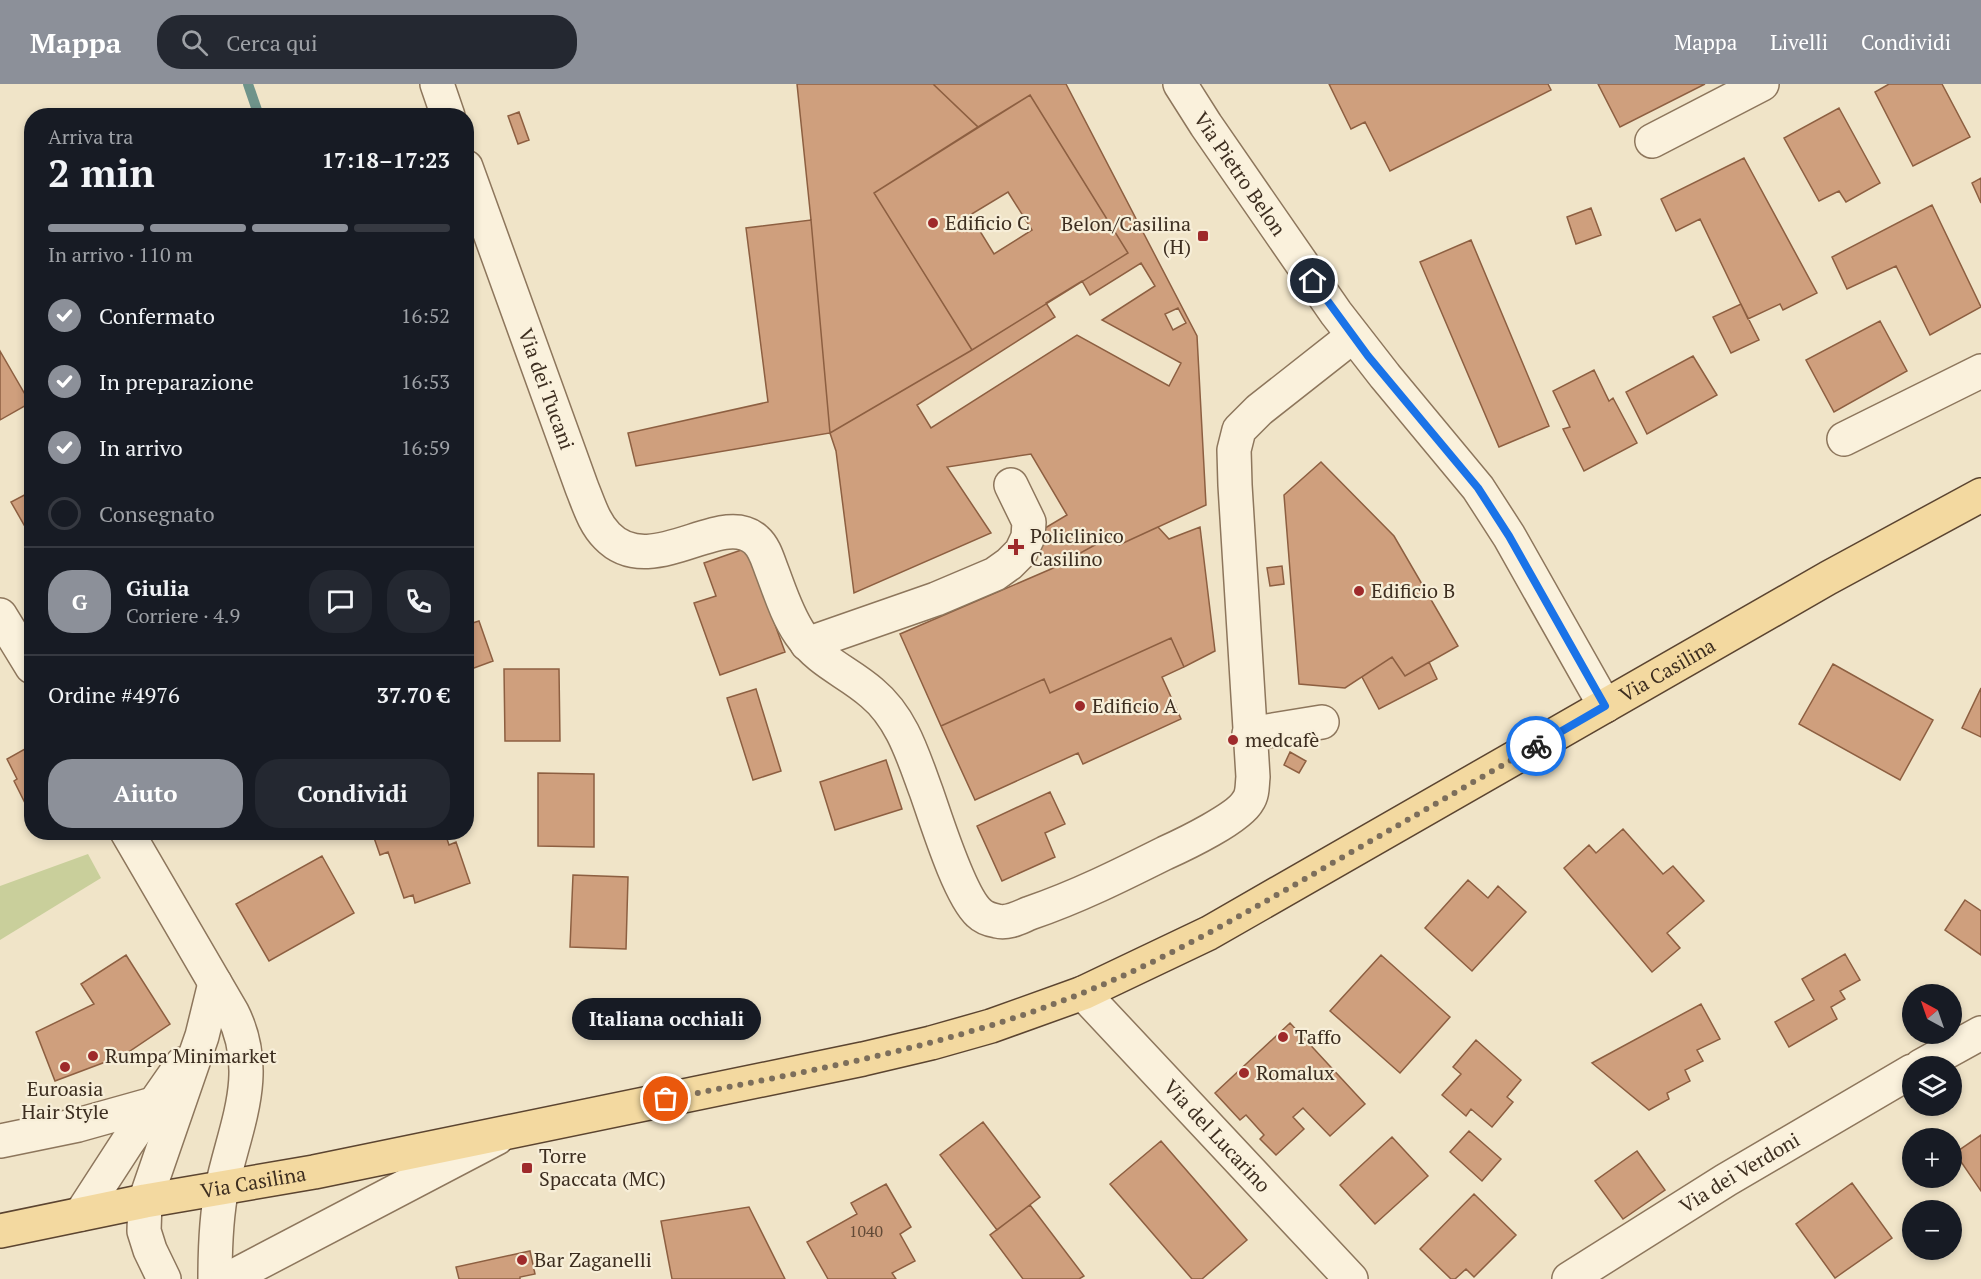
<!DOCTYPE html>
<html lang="it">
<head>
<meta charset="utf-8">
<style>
	:root { --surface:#171b24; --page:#242831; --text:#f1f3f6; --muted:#9ea1a6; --line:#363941; --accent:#8c9099 }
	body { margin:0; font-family:"PT Serif",serif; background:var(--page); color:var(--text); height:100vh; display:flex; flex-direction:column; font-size:22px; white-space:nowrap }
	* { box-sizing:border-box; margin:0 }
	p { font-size:20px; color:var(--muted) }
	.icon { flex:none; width:33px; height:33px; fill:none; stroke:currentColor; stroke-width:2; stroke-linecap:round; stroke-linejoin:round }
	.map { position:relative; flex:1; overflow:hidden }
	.drawer { position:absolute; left:24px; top:24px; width:450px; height:732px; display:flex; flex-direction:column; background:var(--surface); border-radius:24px; box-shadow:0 3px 9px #0003 }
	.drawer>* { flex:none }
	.needle { width:39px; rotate:320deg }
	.controls { position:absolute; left:1902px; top:900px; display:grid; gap:12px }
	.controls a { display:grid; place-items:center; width:60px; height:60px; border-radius:50%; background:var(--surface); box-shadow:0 3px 9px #0003; font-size:30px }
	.pin { position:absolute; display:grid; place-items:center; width:51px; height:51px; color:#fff; margin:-26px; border:3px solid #fff; border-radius:50%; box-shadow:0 2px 6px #0007 }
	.courier { position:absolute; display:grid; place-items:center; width:60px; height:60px; margin:-30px; border:4px solid #1a73e8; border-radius:50%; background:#fff; color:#222; box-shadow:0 2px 8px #0007 }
	.bubble { position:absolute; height:42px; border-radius:21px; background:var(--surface); box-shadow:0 3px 9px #0003; font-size:20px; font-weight:600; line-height:42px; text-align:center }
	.overview em { font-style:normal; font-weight:600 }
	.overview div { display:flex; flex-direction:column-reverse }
	.overview { display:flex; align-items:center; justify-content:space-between; height:102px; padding:0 24px }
	h1 { font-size:39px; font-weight:600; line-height:45px }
	.bar { display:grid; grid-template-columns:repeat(4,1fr); gap:9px 6px; align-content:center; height:72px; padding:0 24px }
	.bar i { height:8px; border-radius:4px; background:var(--line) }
	.bar .current { background:var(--accent) }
	.bar p { grid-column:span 4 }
	.line { display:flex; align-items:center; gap:15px; padding:0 24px; border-top:2px solid var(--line) }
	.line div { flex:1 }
	.round { display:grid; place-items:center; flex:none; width:63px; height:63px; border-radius:24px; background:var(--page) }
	ol { padding:0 24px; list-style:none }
	li { display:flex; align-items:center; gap:18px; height:66px }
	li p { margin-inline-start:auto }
	li .icon { padding:6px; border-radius:50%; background:var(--accent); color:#fff; stroke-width:4 }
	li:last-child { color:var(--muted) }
	li i { width:33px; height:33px; border:3px solid var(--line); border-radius:50% }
	.button { display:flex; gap:12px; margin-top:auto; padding:12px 24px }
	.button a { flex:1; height:69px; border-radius:24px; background:var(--accent); color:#fff; font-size:24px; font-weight:600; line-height:69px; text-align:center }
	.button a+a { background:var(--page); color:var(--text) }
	header { display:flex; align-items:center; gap:36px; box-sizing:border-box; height:84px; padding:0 30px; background:var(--accent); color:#fff }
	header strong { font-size:28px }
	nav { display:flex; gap:33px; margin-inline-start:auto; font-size:21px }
	.search { width:420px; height:54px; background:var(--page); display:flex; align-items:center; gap:15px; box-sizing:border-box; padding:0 21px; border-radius:24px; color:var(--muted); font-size:22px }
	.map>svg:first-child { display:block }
	.green { fill:#c9cf9b }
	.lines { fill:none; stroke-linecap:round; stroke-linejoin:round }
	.stream { stroke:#6f938a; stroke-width:10 }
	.building { fill:#cf9f7d; stroke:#8d5f41; stroke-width:1.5; fill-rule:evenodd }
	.minor-casing { stroke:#8d765c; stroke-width:36 }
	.major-casing { stroke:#5b4430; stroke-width:36 }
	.minor { stroke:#faf1dc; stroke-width:33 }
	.major { stroke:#f3d9a0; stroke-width:33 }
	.done { stroke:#7c6e5b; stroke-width:6; stroke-dasharray:0 10.8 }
	.route { stroke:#1a73e8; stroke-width:8 }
	.poi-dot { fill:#9e2a2b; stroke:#f7eed8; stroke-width:2 }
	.labels { text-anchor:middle; stroke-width:4.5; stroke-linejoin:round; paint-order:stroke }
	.number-label { font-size:16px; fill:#624a37 }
	.street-label { font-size:20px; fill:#3d2e20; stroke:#f7eed8 }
	.poi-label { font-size:20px; fill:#3d2e20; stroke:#f7eed8; text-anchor:start }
</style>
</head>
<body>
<header>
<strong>Mappa</strong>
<div class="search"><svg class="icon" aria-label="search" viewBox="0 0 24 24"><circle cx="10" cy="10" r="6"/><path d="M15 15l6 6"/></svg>Cerca qui</div>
<nav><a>Mappa</a><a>Livelli</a><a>Condividi</a></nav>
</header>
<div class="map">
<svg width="1981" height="1195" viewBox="0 0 1981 1195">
	<rect width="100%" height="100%" fill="#f0e4c8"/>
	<path class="green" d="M88 770 101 794 0 856V802Z"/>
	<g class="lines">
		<path class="stream" d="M248 0 259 32"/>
	</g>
	<path class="building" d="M797 0H933L978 43 874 109 972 266 830 349 811 136Z
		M933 0H1066L1197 252 1206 421 1119 461 1115 450 1051 485 1030 453 1067 431 1031 370 947 383 991 449 854 509 836 367 830 349 972 266 1128 169 1030 11 978 43Z
		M1329 0H1548L1551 6 1390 87 1365 38 1351 45Z
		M1598 0H1705L1620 43Z
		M1889 0H1942L1970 53 1913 82 1875 8Z
		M1030 11 1128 169 972 266 874 109ZM1008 108 1032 146 994 170 970 131Z
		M1839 24 1880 99 1846 118 1839 107 1819 117 1784 54Z
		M519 28 529 56 518 60 508 32Z
		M1744 74 1817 209 1783 226 1780 220 1748 235 1700 135 1676 147 1661 115Z
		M1981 94V119L1972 99Z
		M1932 121 1981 223 1930 251 1896 182 1847 205 1832 173Z
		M1591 124 1601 151 1576 160 1567 133Z
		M811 136 830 349 636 382 628 349 768 318 746 144Z
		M1471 156 1549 342 1499 363 1420 178Z
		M1141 179 1155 202 1102 236 1181 279 1169 302 1077 251 931 344 917 321 1055 233 1046 219 1082 197 1090 211Z
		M1741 220 1759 256 1731 269 1713 233Z
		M1178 224 1186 239 1173 246 1165 230Z
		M1880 237 1907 287 1834 328 1806 276Z
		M0 267 30 319 0 336Z
		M1693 272 1717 311 1647 350 1626 308Z
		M1594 286 1609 317 1613 314 1637 359 1584 387 1563 345 1570 343 1553 307Z
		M1321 378 1394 452 1458 562 1405 592 1392 573 1345 604 1299 600 1284 411Z
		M32 407V455L11 418Z
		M1158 443 1169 455 1200 443 1215 567 1184 583 1171 554 1050 609 1044 595 941 642 900 550 1051 485 1115 450 1119 461Z
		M747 464 785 568 720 591 694 519 716 512 704 479Z
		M1282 482 1284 500 1270 502 1267 484Z
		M479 537 493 577 466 587V541Z
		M1171 554 1184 583 1162 593 1181 635 1083 680 1078 669 975 716 941 642 1044 595 1050 609Z
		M1392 573 1405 592 1429 578 1437 595 1379 625 1362 593Z
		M1833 580 1933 636 1900 696 1799 640Z
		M504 585H559L560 657H505Z
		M1981 604V653L1962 644Z
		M756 605 781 687 753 696 727 614Z
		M32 661V718L26 721 14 697 17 695 7 675Z
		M1290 668 1306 677 1299 689 1284 681Z
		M886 676 902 725 835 746 820 698Z
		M538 689 594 690V763L538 762Z
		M1050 708 1065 740 1045 749 1055 773 1002 797 977 742Z
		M1623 745 1663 790 1673 782 1704 817 1667 849 1680 864 1652 888 1564 784 1589 761 1596 769Z
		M372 748H447L445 749 449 761 456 758 470 799 415 819 413 811 404 814 388 768 380 771Z
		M322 772 354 829 269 877 236 820Z
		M573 791 628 793 626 865 570 863Z
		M1468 796 1488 814 1498 802 1526 828 1472 887 1425 844Z
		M1965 816 1981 827V871L1945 846Z
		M1845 870 1860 896 1840 907 1845 915 1831 923 1837 935 1789 963 1775 938 1814 916 1802 895Z
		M126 871 170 940 124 971 55 997 36 948 94 920 81 900Z
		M1381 871 1450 933 1400 989 1330 927Z
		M1701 920 1720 955 1697 966 1703 977 1685 986 1690 997 1667 1009 1669 1015 1649 1026 1592 979Z
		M1290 939 1365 1020 1330 1052 1303 1024 1293 1033 1304 1045 1276 1071 1260 1055 1264 1051 1246 1031 1240 1036 1215 1009Z
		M1476 956 1521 996 1507 1013 1513 1018 1492 1043 1471 1025 1466 1032 1442 1011 1461 990 1453 983Z
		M983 1038 1040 1113 997 1146 940 1071Z
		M1469 1047 1501 1075 1482 1097 1450 1068Z
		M1981 1051V1107L1955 1069Z
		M1392 1053 1428 1092 1375 1140 1340 1101Z
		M1161 1057 1247 1156 1202 1195H1192L1110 1100Z
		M1637 1067 1665 1106 1623 1135 1595 1097Z
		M1852 1099 1892 1154 1835 1194 1796 1140Z
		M886 1100 911 1143 900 1150 915 1177 892 1189 896 1195H828L807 1158 857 1130 851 1119Z
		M1474 1110 1516 1151 1474 1193 1466 1185 1455 1195H1451L1420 1165Z
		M1030 1121 1084 1192 1079 1195H1023L990 1151Z
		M749 1123 785 1195H672L661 1137Z
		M530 1167 535 1190 520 1193V1195H459L456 1183Z"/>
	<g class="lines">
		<defs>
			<g id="minor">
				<path d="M437 0 448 32"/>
				<path id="s1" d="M1180 0 1206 41 1336 229 1385 292 1478 404 1509 452 1605 622"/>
				<path d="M1652 57 1762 0"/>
				<path id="s2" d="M466 83 582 404C589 421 594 439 607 452 651 498 722 424 756 456 765 464 768 477 772 487 780 508 787 531 800 550 820 579 847 587 872 609 902 634 913 672 926 707 936 735 959 811 979 829 983 833 991 836 997 837 1008 840 1020 833 1030 829 1077 813 1121 791 1165 769 1185 760 1239 734 1248 717 1253 710 1252 701 1253 693L1235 401 1234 366 1239 346 1259 326 1353 252"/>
				<path d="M1844 355 1981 287"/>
				<path d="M0 531 32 583"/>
				<path d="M807 560 936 515 995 490 1009 480 1021 468 1028 453 1029 438 1011 401"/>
				<path d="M1249 650 1322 638"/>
				<path d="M127 748 232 928C263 989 235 1042 222 1103 216 1133 215 1165 215 1195"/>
				<path id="s3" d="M1083 909 1351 1195"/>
				<path d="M1921 982 1981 949"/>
				<path d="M0 1057 78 1041 153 1020"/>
				<path d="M81 1130 127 1059 182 980"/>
				<path d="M164 1195 150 1166 144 1147 145 1117 202 952 215 899"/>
				<path d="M228 1195 497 1054"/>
				<path id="s4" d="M1569 1195 1726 1096 1912 987"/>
			</g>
			<g id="major">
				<path id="s5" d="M0 1147 145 1117 314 1088 863 975 931 959 991 942 1083 909 1209 849 1828 494 1981 411"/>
			</g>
		</defs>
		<use href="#minor" class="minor-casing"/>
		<use href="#major" class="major-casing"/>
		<use href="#minor" class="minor"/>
		<use href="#major" class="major"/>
	</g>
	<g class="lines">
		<path class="done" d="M666 1015C806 988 947 963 1080 910 1156 880 1226 840 1296 800 1376 754 1456 708 1536 662"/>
		<path class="route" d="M1313 197 1368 272 1478 404 1509 452 1605 622 1536 662"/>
	</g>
	<g class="poi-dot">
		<circle cx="933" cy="139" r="6"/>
		<rect x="1197" y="146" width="12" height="12" rx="3"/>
		<path d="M1013 454h6v6h6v6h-6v6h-6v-6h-6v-6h6z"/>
		<circle cx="1359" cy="507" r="6"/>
		<circle cx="1080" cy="622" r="6"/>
		<circle cx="1233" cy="656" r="6"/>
		<circle cx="1283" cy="953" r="6"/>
		<circle cx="93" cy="972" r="6"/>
		<circle cx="65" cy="983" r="6"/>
		<circle cx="1244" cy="989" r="6"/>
		<rect x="521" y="1078" width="12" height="12" rx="3"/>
		<circle cx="522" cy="1176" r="6"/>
	</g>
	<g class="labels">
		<g class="number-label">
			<text x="866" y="1153">1040</text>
		</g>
		<g class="street-label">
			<text dy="7" stroke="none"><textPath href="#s1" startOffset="108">Via Pietro Belon</textPath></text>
			<text dy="7" stroke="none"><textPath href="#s2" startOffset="236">Via dei Tucani</textPath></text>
			<text dy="7" stroke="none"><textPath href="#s5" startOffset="1778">Via Casilina</textPath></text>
			<text dy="7" stroke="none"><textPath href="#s3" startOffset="196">Via del Lucarino</textPath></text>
			<text dy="7" stroke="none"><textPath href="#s4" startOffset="201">Via dei Verdoni</textPath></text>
			<text dy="7" stroke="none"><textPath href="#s5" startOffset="258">Via Casilina</textPath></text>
		</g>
		<g class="poi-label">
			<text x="945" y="146">Edificio C</text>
			<text x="1191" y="147" text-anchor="end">Belon/Casilina<tspan x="1191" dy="23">(H)</tspan></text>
			<text x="1030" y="459">Policlinico<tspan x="1030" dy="23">Casilino</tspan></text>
			<text x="1371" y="514">Edificio B</text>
			<text x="1092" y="629">Edificio A</text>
			<text x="1245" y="663">medcafè</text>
			<text x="1295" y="960">Taffo</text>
			<text x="105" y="979">Rumpa Minimarket</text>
			<text x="1256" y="996">Romalux</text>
			<text x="65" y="1012" text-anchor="middle">Euroasia<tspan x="65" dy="23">Hair Style</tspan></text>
			<text x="539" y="1079">Torre<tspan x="539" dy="23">Spaccata (MC)</tspan></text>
			<text x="534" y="1183">Bar Zaganelli</text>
		</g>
	</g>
</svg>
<div class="controls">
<a><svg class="needle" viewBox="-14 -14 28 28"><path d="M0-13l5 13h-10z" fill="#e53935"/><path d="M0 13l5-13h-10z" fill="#9ea1a6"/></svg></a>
<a><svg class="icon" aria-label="layers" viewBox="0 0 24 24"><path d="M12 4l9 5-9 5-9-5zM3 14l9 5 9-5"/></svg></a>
<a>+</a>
<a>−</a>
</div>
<div class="pin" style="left:666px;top:1015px;background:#ea580c"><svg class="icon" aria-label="bag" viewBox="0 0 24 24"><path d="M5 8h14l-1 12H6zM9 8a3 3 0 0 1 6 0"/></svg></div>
<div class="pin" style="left:1313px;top:197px;background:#1f2937"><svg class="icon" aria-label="home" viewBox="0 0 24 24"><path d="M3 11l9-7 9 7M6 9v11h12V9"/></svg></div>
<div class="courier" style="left:1536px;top:662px"><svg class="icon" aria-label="bike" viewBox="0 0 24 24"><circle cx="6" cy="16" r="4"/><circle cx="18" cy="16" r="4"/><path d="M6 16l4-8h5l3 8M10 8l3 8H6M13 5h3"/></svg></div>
<div class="bubble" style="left:572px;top:914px;width:189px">Italiana occhiali</div>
<section class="drawer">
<div class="overview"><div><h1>2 min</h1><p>Arriva tra</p></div><em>17:18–17:23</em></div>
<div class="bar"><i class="current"></i><i class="current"></i><i class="current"></i><i></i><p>In arrivo · 110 m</p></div>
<ol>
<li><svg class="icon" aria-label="check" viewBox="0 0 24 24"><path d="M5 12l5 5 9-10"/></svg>Confermato<p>16:52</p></li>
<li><svg class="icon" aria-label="check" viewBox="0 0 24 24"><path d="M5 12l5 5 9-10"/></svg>In preparazione<p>16:53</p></li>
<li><svg class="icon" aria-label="check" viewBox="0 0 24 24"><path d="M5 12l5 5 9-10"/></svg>In arrivo<p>16:59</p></li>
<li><i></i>Consegnato</li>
</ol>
<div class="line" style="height:108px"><b class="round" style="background:var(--accent);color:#fff">G</b><div><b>Giulia</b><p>Corriere · 4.9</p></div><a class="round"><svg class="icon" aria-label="chat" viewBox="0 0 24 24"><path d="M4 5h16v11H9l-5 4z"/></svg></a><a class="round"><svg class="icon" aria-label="phone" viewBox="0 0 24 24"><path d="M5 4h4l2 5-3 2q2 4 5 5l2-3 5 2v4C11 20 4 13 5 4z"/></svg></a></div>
<div class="line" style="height:78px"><div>Ordine #4976</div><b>37.70 €</b></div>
<div class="button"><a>Aiuto</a><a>Condividi</a></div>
</section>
</div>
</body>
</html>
